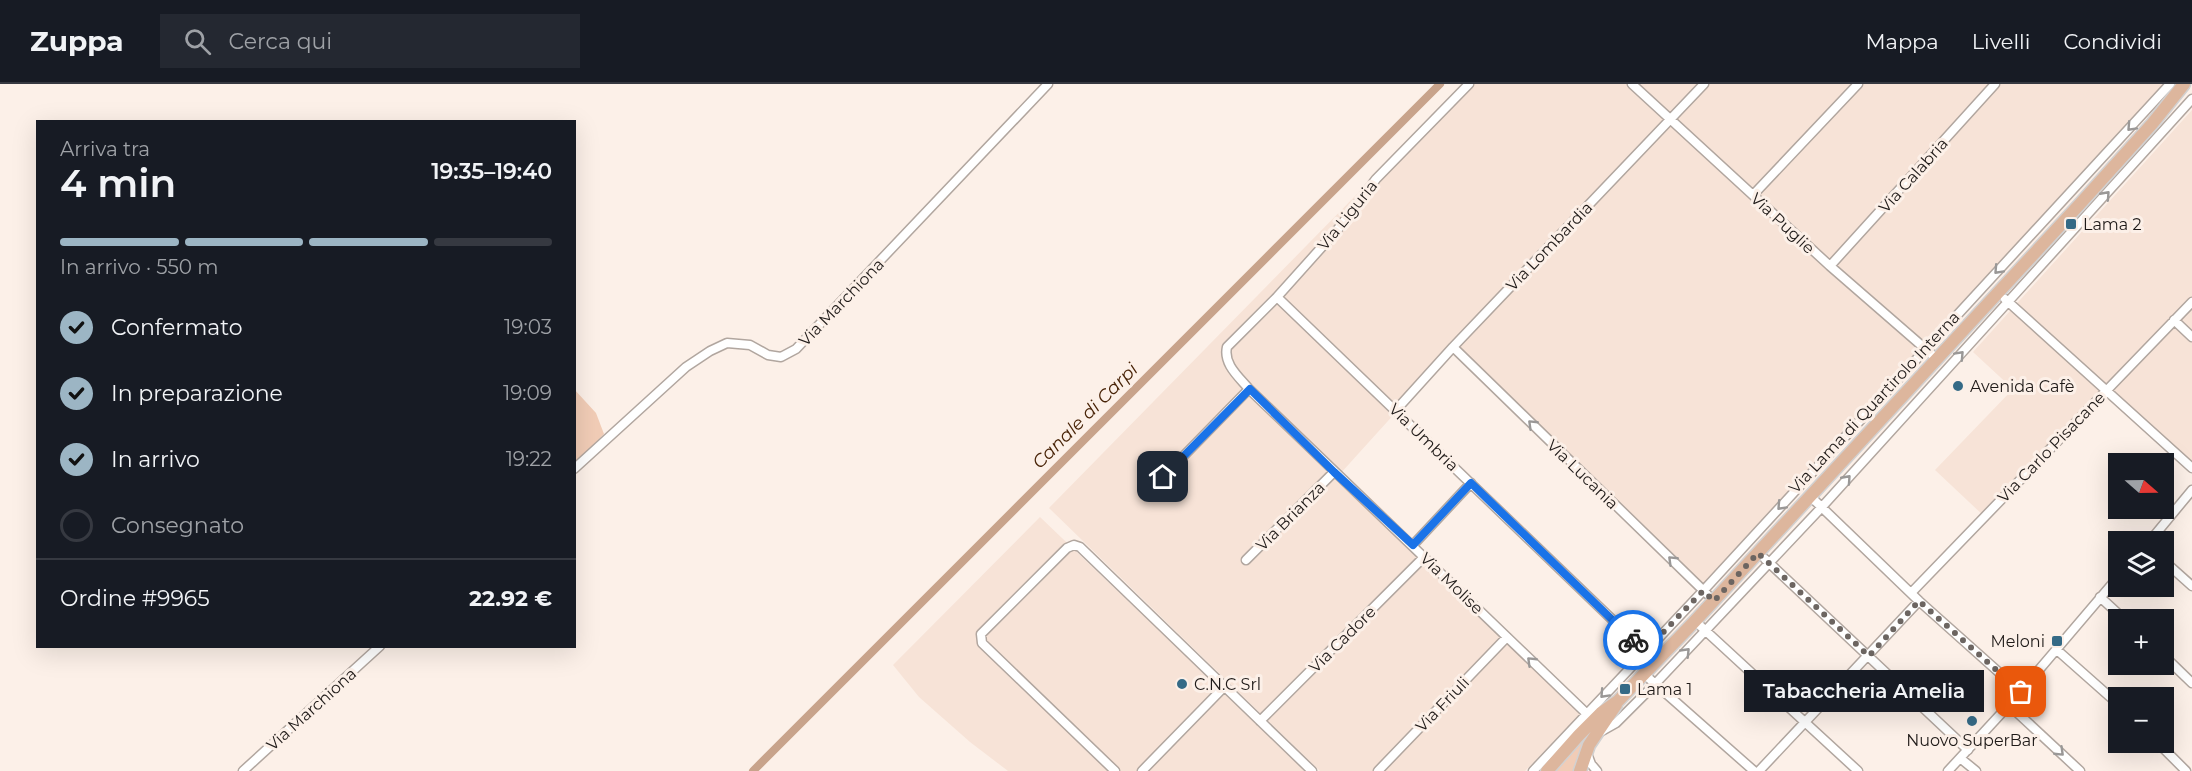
<!DOCTYPE html>
<html lang="it">
<head>
<meta charset="utf-8">
<style>
	:root { --surface:#171b24; --page:#242831; --text:#f1f3f6; --muted:#9ea1a6; --line:#363941; --accent:#9cb5c4 }
	body { margin:0; font-family:Montserrat,sans-serif; background:var(--page); color:var(--text); height:100vh; display:flex; flex-direction:column; font-size:22px; white-space:nowrap }
	* { box-sizing:border-box; margin:0 }
	p { font-size:20px; color:var(--muted) }
	.icon { flex:none; width:33px; height:33px; fill:none; stroke:currentColor; stroke-width:2; stroke-linecap:round; stroke-linejoin:round }
	.map { position:relative; flex:1; overflow:hidden }
	.sheet { position:absolute; left:36px; top:36px; width:540px; height:528px; display:flex; flex-direction:column; background:var(--surface); border-radius:0px; box-shadow:0 6px 24px #0002 }
	.sheet>* { flex:none }
	.needle { width:39px; rotate:110deg }
	.fabs { position:absolute; left:2108px; top:369px; display:grid; gap:12px }
	.fabs a { display:grid; place-items:center; width:66px; height:66px; border-radius:0px; background:var(--surface); box-shadow:0 6px 24px #0002; font-size:30px }
	.pin { position:absolute; display:grid; place-items:center; width:51px; height:51px; color:#fff; margin:-26px; border-radius:12px; box-shadow:0 3px 9px #0006 }
	.courier { position:absolute; display:grid; place-items:center; width:60px; height:60px; margin:-30px; border:4px solid #1a73e8; border-radius:50%; background:#fff; color:#222; box-shadow:0 2px 8px #0007 }
	.bubble { position:absolute; height:42px; border-radius:0px; background:var(--surface); box-shadow:0 6px 24px #0002; font-size:20px; font-weight:600; line-height:42px; text-align:center }
	.overview em { font-style:normal; font-weight:600 }
	.overview div { display:flex; flex-direction:column-reverse }
	.overview { display:flex; align-items:center; justify-content:space-between; height:102px; padding:0 24px }
	h1 { font-size:39px; font-weight:600; line-height:45px }
	.bar { display:grid; grid-template-columns:repeat(4,1fr); gap:9px 6px; align-content:center; height:72px; padding:0 24px }
	.bar i { height:8px; border-radius:4px; background:var(--line) }
	.bar .selected { background:var(--accent) }
	.bar p { grid-column:span 4 }
	.line { display:flex; align-items:center; gap:15px; padding:0 24px; border-top:2px solid var(--line) }
	.line div { flex:1 }
	ol { padding:0 24px; list-style:none }
	li { display:flex; align-items:center; gap:18px; height:66px }
	li p { margin-inline-start:auto }
	li .icon { padding:6px; border-radius:50%; background:var(--accent); color:#111; stroke-width:4 }
	li:last-child { color:var(--muted) }
	li i { width:33px; height:33px; border:3px solid var(--line); border-radius:50% }
	header { display:flex; align-items:center; gap:36px; box-sizing:border-box; height:84px; padding:0 30px; background:var(--surface); border-bottom:2px solid var(--line) }
	header strong { font-size:28px }
	nav { display:flex; gap:33px; margin-inline-start:auto; font-size:21px }
	.search { width:420px; height:54px; background:var(--page); display:flex; align-items:center; gap:15px; box-sizing:border-box; padding:0 21px; border-radius:0px; color:var(--muted); font-size:22px }
	.map>svg:first-child { display:block }
	.built { fill:#f7e3d7 }
	.green { fill:#f1ccb6 }
	.lines { fill:none; stroke-linecap:round; stroke-linejoin:round }
	.canal { stroke:#c8a38b; stroke-width:8 }
	.street-casing { stroke:#b1a69f; stroke-width:11 }
	.primary-casing { stroke:#d2d1d1; stroke-width:15 }
	.street { stroke:#fff; stroke-width:8 }
	.primary { stroke:#ddb69d; stroke-width:12 }
	.oneway { stroke:#9a9897 }
	.done { stroke:#6c6561; stroke-width:6; stroke-dasharray:0 10.8 }
	.route { stroke:#1a73e8; stroke-width:8 }
	.poi-dot { fill:#356a86; stroke:#fcf0e8; stroke-width:2 }
	.labels { text-anchor:middle; stroke-width:6; stroke-linejoin:round; paint-order:stroke }
	.street-label { font-size:16px; fill:#1f1a18; stroke:#fcf0e8 }
	.poi-label { font-size:16px; fill:#1f1a18; stroke:#fcf0e8; text-anchor:start }
	.water-label { font-size:18px; font-style:italic; fill:#482307; stroke:#fcf0e8 }
</style>
</head>
<body>
<header>
<strong>Zuppa</strong>
<div class="search"><svg class="icon" aria-label="search" viewBox="0 0 24 24"><circle cx="10" cy="10" r="6"/><path d="M15 15l6 6"/></svg>Cerca qui</div>
<nav><a>Mappa</a><a>Livelli</a><a>Condividi</a></nav>
</header>
<div class="map">
<svg width="2192" height="687" viewBox="0 0 2192 687">
	<rect width="100%" height="100%" fill="#fcf0e8"/>
	<path class="built" d="M1465 0H2172L1703 502 1453 265 1340 390 1575 613 1585 625 1525 687H1320L1049 424Z
		M2192 26V382L2108 313 1985 433 1935 386 2013 305 1973 268Z
		M1040 433 1223 608 1304 687H1008L970 658 919 613 893 581Z"/>
	<path class="green" d="M574 305 596 329 604 350 575 380Z
		M1581 657 1584 659 1575 687H1552Z"/>
	<g class="lines">
		<path class="canal" d="M753 687 1440 0"/>
		<defs>
			<path id="street" d="M1469 0 1376 95 1338 145 1277 213 1227 263C1223 280 1239 293 1249 305L1586 629
				M1632 0 1830 182 1937 275
				M1753 111 1858 0
				M1830 182 1995 0
				M1277 213 1648 570
				M2005 215 2192 384
				M2174 236 2192 253
				M1453 263 1707 510
				M1396 326 1453 263 1704 0
				M574 385 686 283 710 267 727 259 750 261 768 271 781 273 796 265 1048 0
				M1163 393 1249 305
				M1810 412 1919 517 2021 608
				M2149 458 2192 406
				M1413 461 1471 399
				M1765 475 1968 666
				M1246 476 1334 388
				M2163 476 2192 502
				M1911 509 2192 218
				M2100 513 2125 536
				M1695 537 1858 687
				M2057 566 2118 620
				M2163 571 2192 599
				M1644 590 1754 687
				M2009 621 2080 687
				M1260 637 1424 473
				M1600 648 1616 639 1655 600 1821 424 2192 15
				M2157 658 2186 687
				M1586 667 1591 680 1597 687
				M1960 674 1976 687
				M243 687 380 562
				M1115 687 982 559 981 550 1067 464 1074 461 1080 463 1312 687
				M1142 687 1224 603
				M1378 687 1507 553
				M1533 687 1703 507 2170 0
				M1759 687 1919 517
				M1948 687 2009 621 2118 493"/>
			<path id="primary" d="M1547 687 1579 651 1601 629 1618 617 1695 537 2079 121 2152 40 2184 0
				M1580 687 1589 661 1616 621"/>
		</defs>
		<use href="#street" class="street-casing"/>
		<use href="#primary" class="primary-casing"/>
		<use href="#street" class="street"/>
		<use href="#primary" class="primary"/>
	</g>
	<defs><path id="oneway-chevron" d="M-2-3.5L2.5 0L-2 3.5" fill="none" stroke-width="1.6" stroke-linecap="round" stroke-linejoin="round" transform="scale(1.5)"/></defs>
	<g class="oneway">
		<use href="#oneway-chevron" transform="translate(2131 43) rotate(133)"/>
		<use href="#oneway-chevron" transform="translate(2106 111) rotate(-48)"/>
		<use href="#oneway-chevron" transform="translate(1998 186) rotate(133)"/>
		<use href="#oneway-chevron" transform="translate(1960 271) rotate(-47)"/>
		<use href="#oneway-chevron" transform="translate(1532 340) rotate(-136)"/>
		<use href="#oneway-chevron" transform="translate(1847 395) rotate(-48)"/>
		<use href="#oneway-chevron" transform="translate(1781 422) rotate(133)"/>
		<use href="#oneway-chevron" transform="translate(1672 476) rotate(-136)"/>
		<use href="#oneway-chevron" transform="translate(1686 568) rotate(-46)"/>
		<use href="#oneway-chevron" transform="translate(1531 577) rotate(-136)"/>
		<use href="#oneway-chevron" transform="translate(1604 610) rotate(133)"/>
		<use href="#oneway-chevron" transform="translate(2060 668) rotate(44)"/>
	</g>
	<g class="lines">
		<path class="done" d="M1633 556 1645 567 1703 507 1714 517 1758 469 1869 572 1919 517 2021 608"/>
		<path class="route" d="M1163 393 1250 305 1334 388 1413 461 1471 399 1633 556"/>
	</g>
	<g class="poi-dot">
		<rect x="2065" y="134" width="12" height="12" rx="3"/>
		<circle cx="1958" cy="302" r="6"/>
		<rect x="2051" y="551" width="12" height="12" rx="3"/>
		<circle cx="1182" cy="600" r="6"/>
		<rect x="1619" y="599" width="12" height="12" rx="3"/>
		<circle cx="1972" cy="637" r="6"/>
	</g>
	<g class="labels">
		<g class="street-label">
			<text transform="translate(1913 91) rotate(-48)" y="6">Via Calabria</text>
			<text transform="translate(1347 131) rotate(-51)" y="6">Via Liguria</text>
			<text transform="translate(1783 139) rotate(43)" y="6">Via Puglie</text>
			<text transform="translate(1549 162) rotate(-46)" y="6">Via Lombardia</text>
			<text transform="translate(841 218) rotate(-46)" y="6">Via Marchiona</text>
			<text transform="translate(1874 318) rotate(-47)" y="6">Via Lama di Quartirolo Interna</text>
			<text transform="translate(1424 353) rotate(44)" y="6">Via Umbria</text>
			<text transform="translate(2051 363) rotate(-46)" y="6">Via Carlo Pisacane</text>
			<text transform="translate(1583 390) rotate(44)" y="6">Via Lucania</text>
			<text transform="translate(1290 432) rotate(-45)" y="6">Via Brianza</text>
			<text transform="translate(1452 499) rotate(44)" y="6">Via Molise</text>
			<text transform="translate(1342 555) rotate(-45)" y="6">Via Cadore</text>
			<text transform="translate(1442 620) rotate(-46)" y="6">Via Friuli</text>
			<text transform="translate(311 625) rotate(-42)" y="6">Via Marchiona</text>
		</g>
		<g class="poi-label">
			<text x="2083" y="146">Lama 2</text>
			<text x="1970" y="308">Avenida Cafè</text>
			<text x="2045" y="563" text-anchor="end">Meloni</text>
			<text x="1194" y="606">C.N.C Srl</text>
			<text x="1637" y="611">Lama 1</text>
			<text x="1972" y="662" text-anchor="middle">Nuovo SuperBar</text>
		</g>
		<g class="water-label">
			<text transform="translate(1085 332) rotate(-45)" y="6">Canale di Carpi</text>
		</g>
	</g>
</svg>
<div class="fabs">
<a><svg class="needle" viewBox="-14 -14 28 28"><path d="M0-13l5 13h-10z" fill="#e53935"/><path d="M0 13l5-13h-10z" fill="#9ea1a6"/></svg></a>
<a><svg class="icon" aria-label="layers" viewBox="0 0 24 24"><path d="M12 4l9 5-9 5-9-5zM3 14l9 5 9-5"/></svg></a>
<a>+</a>
<a>−</a>
</div>
<div class="pin" style="left:2021px;top:608px;background:#ea580c"><svg class="icon" aria-label="bag" viewBox="0 0 24 24"><path d="M5 8h14l-1 12H6zM9 8a3 3 0 0 1 6 0"/></svg></div>
<div class="pin" style="left:1163px;top:393px;background:#1f2937"><svg class="icon" aria-label="home" viewBox="0 0 24 24"><path d="M3 11l9-7 9 7M6 9v11h12V9"/></svg></div>
<div class="courier" style="left:1633px;top:556px"><svg class="icon" aria-label="bike" viewBox="0 0 24 24"><circle cx="6" cy="16" r="4"/><circle cx="18" cy="16" r="4"/><path d="M6 16l4-8h5l3 8M10 8l3 8H6M13 5h3"/></svg></div>
<div class="bubble" style="left:1744px;top:586px;width:240px">Tabaccheria Amelia</div>
<section class="sheet">
<div class="overview"><div><h1>4 min</h1><p>Arriva tra</p></div><em>19:35–19:40</em></div>
<div class="bar"><i class="selected"></i><i class="selected"></i><i class="selected"></i><i></i><p>In arrivo · 550 m</p></div>
<ol>
<li><svg class="icon" aria-label="check" viewBox="0 0 24 24"><path d="M5 12l5 5 9-10"/></svg>Confermato<p>19:03</p></li>
<li><svg class="icon" aria-label="check" viewBox="0 0 24 24"><path d="M5 12l5 5 9-10"/></svg>In preparazione<p>19:09</p></li>
<li><svg class="icon" aria-label="check" viewBox="0 0 24 24"><path d="M5 12l5 5 9-10"/></svg>In arrivo<p>19:22</p></li>
<li><i></i>Consegnato</li>
</ol>
<div class="line" style="height:78px"><div>Ordine #9965</div><b>22.92 €</b></div>
</section>
</div>
</body>
</html>
